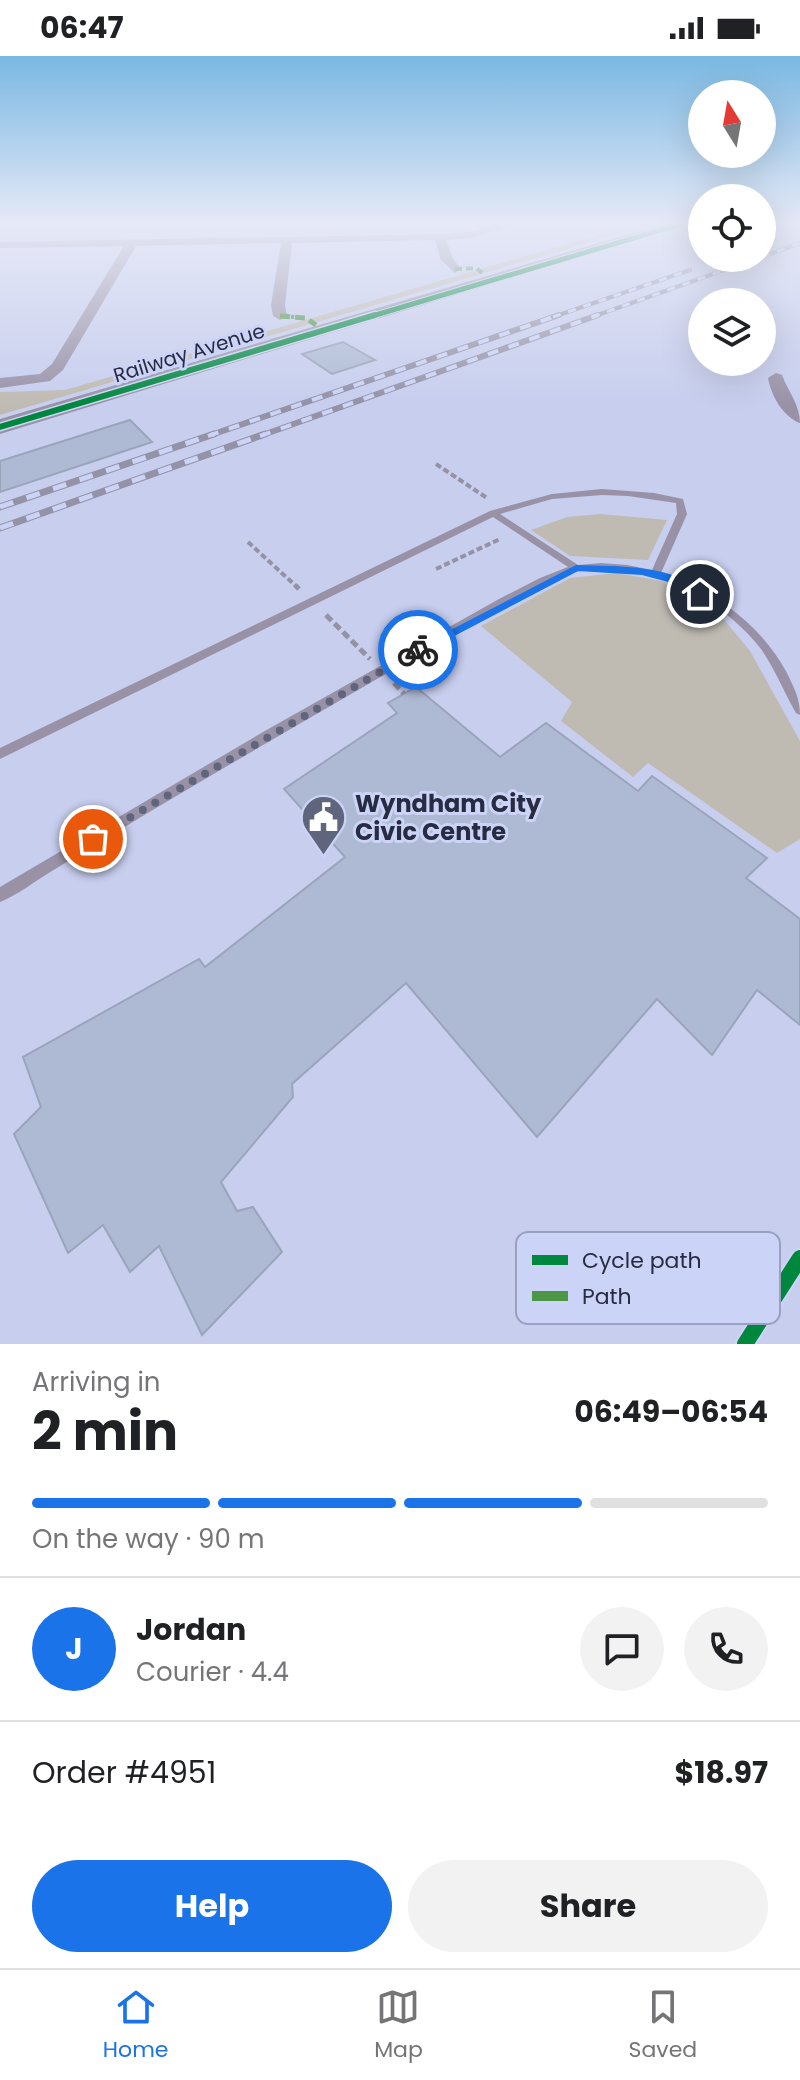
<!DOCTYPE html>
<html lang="en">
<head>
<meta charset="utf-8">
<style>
	:root { --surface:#fff; --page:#f2f2f2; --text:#202124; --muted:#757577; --line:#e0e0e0; --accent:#1a73e8 }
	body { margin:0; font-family:Poppins,sans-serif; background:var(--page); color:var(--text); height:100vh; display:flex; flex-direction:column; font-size:30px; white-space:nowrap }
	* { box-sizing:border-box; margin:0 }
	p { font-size:26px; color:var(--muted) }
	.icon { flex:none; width:44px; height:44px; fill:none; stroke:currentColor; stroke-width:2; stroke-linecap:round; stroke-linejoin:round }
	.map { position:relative; height:1288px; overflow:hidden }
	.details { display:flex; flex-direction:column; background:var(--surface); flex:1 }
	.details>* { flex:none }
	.needle { width:52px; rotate:349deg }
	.buttons { position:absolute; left:688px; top:24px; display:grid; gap:16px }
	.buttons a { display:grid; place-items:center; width:88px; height:88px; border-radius:50%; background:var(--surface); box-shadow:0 8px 32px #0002; font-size:40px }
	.pin { position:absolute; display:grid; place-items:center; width:68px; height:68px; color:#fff; margin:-34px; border:4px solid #fff; border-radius:50%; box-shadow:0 2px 8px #0007 }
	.courier { position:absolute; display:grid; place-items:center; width:80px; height:80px; margin:-40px; border:6px solid #1a73e8; border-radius:50%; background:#fff; color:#222; box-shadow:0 2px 10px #0007 }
	.head em { font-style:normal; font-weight:700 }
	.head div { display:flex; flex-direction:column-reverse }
	.head { display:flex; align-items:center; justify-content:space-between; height:136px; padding:0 32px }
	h1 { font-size:52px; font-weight:700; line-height:60px }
	.bar { display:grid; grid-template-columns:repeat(4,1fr); gap:12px 8px; align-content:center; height:96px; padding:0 32px }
	.bar i { height:10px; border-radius:6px; background:var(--line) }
	.bar .on { background:var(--accent) }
	.bar p { grid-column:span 4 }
	.line { display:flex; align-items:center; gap:20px; padding:0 32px; border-top:2px solid var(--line) }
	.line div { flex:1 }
	.round { display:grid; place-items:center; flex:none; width:84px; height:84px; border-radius:42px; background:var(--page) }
	.primary-button { display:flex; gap:16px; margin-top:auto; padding:16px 32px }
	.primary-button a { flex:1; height:92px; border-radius:48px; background:var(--accent); color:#fff; font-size:32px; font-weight:700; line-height:92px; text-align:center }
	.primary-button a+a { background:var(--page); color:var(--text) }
	.status { display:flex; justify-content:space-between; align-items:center; height:56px; padding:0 40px; background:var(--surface); direction:ltr }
	.status svg { height:22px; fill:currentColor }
	.dock { display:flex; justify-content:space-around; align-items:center; height:112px; border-top:2px solid var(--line); background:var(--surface); font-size:22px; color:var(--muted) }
	.dock a { display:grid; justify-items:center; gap:4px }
	.dock .on { color:var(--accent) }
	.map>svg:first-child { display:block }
	.green { fill:#bfbbb3 }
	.building { fill:#aebad3; stroke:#9aa4bb; stroke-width:2 }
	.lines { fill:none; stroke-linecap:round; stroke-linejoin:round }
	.path-far1 { stroke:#9592a3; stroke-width:4; stroke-dasharray:6 3; stroke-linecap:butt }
	.path { stroke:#9592a3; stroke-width:5; stroke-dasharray:8 4; stroke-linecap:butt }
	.lane { fill:#9992a7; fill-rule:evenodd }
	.street { fill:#9992a7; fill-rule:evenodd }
	.secondary { fill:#9892a9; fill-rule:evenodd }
	.rail-far2-casing { stroke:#9492a7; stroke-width:4 }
	.rail-far1-casing { stroke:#9492a7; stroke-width:6 }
	.rail-casing { stroke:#9492a7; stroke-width:7 }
	.rail-far2 { stroke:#cbd3f6; stroke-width:3; stroke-dasharray:8; stroke-linecap:butt }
	.rail-far1 { stroke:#cbd3f6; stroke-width:4; stroke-dasharray:11; stroke-linecap:butt }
	.rail { stroke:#cbd3f6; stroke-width:5; stroke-dasharray:14; stroke-linecap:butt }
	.quiet-far1 { stroke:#4c9646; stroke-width:4; stroke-dasharray:7 4; stroke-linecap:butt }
	.quiet { stroke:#4c9646; stroke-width:5; stroke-dasharray:10 5; stroke-linecap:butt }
	.cycleway-far2-casing { stroke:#cbd3f6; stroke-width:7 }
	.cycleway-far1-casing { stroke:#cbd3f6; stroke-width:9 }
	.cycleway-casing { stroke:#cbd3f6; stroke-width:21 }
	.cycleway-far2 { stroke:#00873e; stroke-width:5 }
	.cycleway-far1 { stroke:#00873e; stroke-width:6 }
	.cycleway { stroke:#00873e; stroke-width:16 }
	.route { fill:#1a73e8 }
	.done { stroke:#60657e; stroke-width:8; stroke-dasharray:0 14.4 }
	.labels { text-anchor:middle; stroke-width:6; stroke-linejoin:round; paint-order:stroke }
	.far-street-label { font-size:20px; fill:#282c42; stroke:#cbd3f6 }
	.poi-label { font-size:24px; font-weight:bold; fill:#282c42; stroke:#cbd3f6; text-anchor:start }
	.key { fill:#cbd3f6; stroke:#9aa1c0; stroke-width:2 }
	.key-label { font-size:22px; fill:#282c42 }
</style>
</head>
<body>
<div class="status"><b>06:47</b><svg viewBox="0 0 49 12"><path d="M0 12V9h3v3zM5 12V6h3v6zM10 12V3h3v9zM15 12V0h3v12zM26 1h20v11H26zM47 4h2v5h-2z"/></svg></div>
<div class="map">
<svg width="800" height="1288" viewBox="0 0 800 1288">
	<rect width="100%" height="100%" fill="#c7ceee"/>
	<path class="green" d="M639 167H655L0 359V336L65 334Z
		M600 458 667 464 648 504 570 500 531 474 567 461Z
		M616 517 662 525 711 548 750 595 800 685V783L777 797 648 707 633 721 561 665 572 646 481 570 570 522Z"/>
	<path class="building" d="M343 286 375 304 332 318 302 298Z
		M130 364 152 386 0 436V405Z
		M416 631 500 701 546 667 638 735 652 720 767 802 746 822 800 863V969L757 934 712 999 657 943 537 1081 406 927 292 1028 293 1041 221 1126 237 1155 253 1151 282 1196 202 1279 159 1190 130 1216 103 1169 68 1197 14 1078 41 1051 23 1001 199 903 205 911 345 801 284 733 397 657 388 647Z"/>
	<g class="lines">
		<path class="path-far1" d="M436 408 487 442
			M248 486 297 531
			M436 513 500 483"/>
		<path class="path" d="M295 529 299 533
			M326 559 370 603
			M394 627 404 638"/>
		<path class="lane" d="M602 433 654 437 683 443 687 458 661 517C715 536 759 566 787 617 794 632 800 642 800 659L796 657C784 636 775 613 761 593 725 546 657 510 597 513 543 516 486 560 439 587 341 644 243 700 146 758 115 777 83 796 52 815 35 825 18 839 0 846V831L263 676 499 543 540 522 568 511 493 461 0 703V692L490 455 552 438ZM602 439 628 440 676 447 677 458 652 514 627 509 601 507 578 509 500 458 552 443Z"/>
		<path class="street" d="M502 167H521L471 182 446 184 453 203 461 213 455 217 441 204 435 184 292 187 285 249 287 260 280 264 273 260 271 249 281 187 136 190 63 314 50 325 0 332V322L40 318 52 308 124 190 0 192V186L440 178 471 176Z
			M776 317 782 319C788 335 800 349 800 367 783 361 771 339 768 322Z"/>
		<path class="secondary" d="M667 167H691L0 378V363Z"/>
		<defs>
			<path id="rail-far2" d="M762 201 800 187
				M553 261 690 214
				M592 261 758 202"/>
			<path id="rail-far1" d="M208 380 559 259
				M260 380 598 259"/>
			<path id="rail" d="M0 451 214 378
				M0 472 265 378"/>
		</defs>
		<use href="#rail-far2" class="rail-far2-casing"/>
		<use href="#rail-far1" class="rail-far1-casing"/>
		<use href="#rail" class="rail-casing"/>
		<use href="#rail-far2" class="rail-far2"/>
		<use href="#rail-far1" class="rail-far1"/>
		<use href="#rail" class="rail"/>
		<path class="quiet-far1" d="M455 213 476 212 485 219
			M280 260 294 261"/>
		<path class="quiet" d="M280 260 306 262 316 269"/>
		<defs>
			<path id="cycleway-far2" d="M369 261 684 167"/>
			<path id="cycleway-far1" d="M0 371 375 259"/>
			<path id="cycleway" d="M745 1288 800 1202"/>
		</defs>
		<use href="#cycleway-far2" class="cycleway-far2-casing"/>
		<use href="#cycleway-far1" class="cycleway-far1-casing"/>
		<use href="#cycleway" class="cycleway-casing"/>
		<use href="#cycleway-far2" class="cycleway-far2"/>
		<use href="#cycleway-far1" class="cycleway-far1"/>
		<use href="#cycleway" class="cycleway"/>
	</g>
	<linearGradient id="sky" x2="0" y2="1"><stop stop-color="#7ab8e2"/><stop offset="0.48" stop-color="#e6e9f7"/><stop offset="1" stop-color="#e6e9f7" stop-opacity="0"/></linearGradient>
	<rect width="800" height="348" fill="url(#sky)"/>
	<path class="route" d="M576 509C619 511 672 507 706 538L696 540 672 527 642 519 578 515 422 597 412 594Z"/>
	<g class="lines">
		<path class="done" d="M93 783 418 594"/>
	</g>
	<defs>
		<symbol id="civic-pin" viewBox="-11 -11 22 30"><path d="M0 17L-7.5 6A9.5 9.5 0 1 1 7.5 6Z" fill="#60657e" stroke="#cbd3f6"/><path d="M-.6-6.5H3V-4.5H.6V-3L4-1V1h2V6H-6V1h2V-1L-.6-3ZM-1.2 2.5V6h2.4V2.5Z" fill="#fff"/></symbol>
	</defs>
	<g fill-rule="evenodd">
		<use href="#civic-pin" x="298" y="736" width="51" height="69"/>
	</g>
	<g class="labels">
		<g class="far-street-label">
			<text transform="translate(189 297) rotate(-17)" y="7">Railway Avenue</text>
		</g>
		<g class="poi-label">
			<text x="355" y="756">Wyndham City<tspan x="355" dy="28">Civic Centre</tspan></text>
		</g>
	</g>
	<rect x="516" y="1176" width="264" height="92" rx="12" class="key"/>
	<rect x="532" y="1199" width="36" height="10" fill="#00873e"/>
	<rect x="532" y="1235" width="36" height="10" fill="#4c9646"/>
	<g class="key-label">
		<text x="582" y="1212">Cycle path</text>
		<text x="582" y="1248">Path</text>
	</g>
</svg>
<div class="buttons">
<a><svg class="needle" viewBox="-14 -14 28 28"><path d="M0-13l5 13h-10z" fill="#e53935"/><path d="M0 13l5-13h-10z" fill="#757577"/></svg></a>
<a><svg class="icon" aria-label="locate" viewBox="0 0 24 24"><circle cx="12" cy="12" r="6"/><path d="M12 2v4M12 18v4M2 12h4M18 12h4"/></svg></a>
<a><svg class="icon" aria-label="layers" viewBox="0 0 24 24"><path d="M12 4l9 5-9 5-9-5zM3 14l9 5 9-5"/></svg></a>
</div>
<div class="pin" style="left:93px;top:783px;background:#ea580c"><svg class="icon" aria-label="bag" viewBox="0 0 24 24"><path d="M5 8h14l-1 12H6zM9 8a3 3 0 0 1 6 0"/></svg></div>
<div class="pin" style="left:700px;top:538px;background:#1f2937"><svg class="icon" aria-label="home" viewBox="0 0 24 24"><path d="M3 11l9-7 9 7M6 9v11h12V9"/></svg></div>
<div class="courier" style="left:418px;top:594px"><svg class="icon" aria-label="bike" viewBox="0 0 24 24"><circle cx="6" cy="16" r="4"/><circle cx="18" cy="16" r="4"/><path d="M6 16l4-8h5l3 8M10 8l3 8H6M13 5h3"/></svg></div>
</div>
<section class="details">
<div class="head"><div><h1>2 min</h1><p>Arriving in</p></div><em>06:49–06:54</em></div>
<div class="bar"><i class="on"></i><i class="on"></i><i class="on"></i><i></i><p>On the way · 90 m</p></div>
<div class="line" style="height:144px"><b class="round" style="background:var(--accent);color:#fff">J</b><div><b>Jordan</b><p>Courier · 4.4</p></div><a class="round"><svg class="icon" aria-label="chat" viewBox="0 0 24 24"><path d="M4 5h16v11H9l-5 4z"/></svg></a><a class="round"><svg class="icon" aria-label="phone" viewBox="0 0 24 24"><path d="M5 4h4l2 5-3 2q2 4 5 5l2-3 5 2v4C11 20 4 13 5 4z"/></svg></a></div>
<div class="line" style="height:104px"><div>Order #4951</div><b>$18.97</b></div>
<div class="primary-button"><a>Help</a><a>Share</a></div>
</section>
<nav class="dock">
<a class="on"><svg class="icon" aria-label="home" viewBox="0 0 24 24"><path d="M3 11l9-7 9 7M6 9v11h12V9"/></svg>Home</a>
<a><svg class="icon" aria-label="map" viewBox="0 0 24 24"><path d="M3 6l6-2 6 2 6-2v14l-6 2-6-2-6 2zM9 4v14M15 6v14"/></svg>Map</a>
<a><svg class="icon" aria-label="saved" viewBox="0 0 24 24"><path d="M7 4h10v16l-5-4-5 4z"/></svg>Saved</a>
</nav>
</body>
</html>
